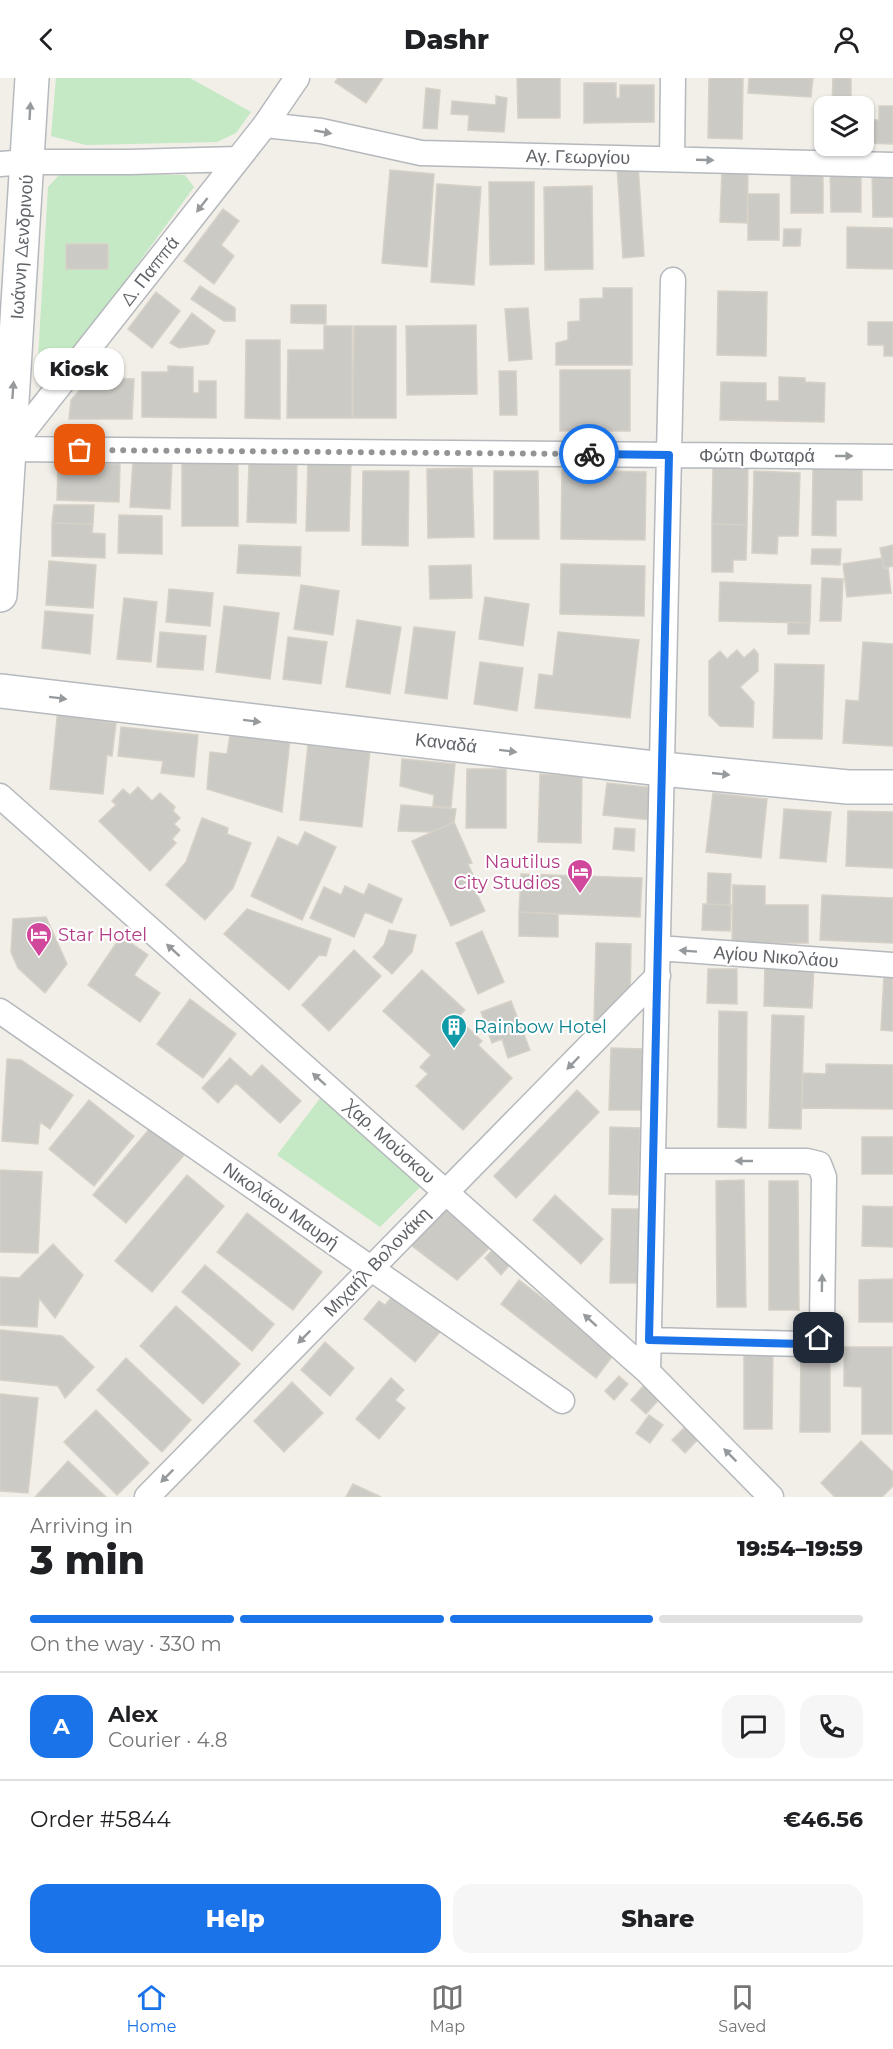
<!DOCTYPE html>
<html lang="en">
<head>
<meta charset="utf-8">
<style>
	:root { --surface:#fff; --page:#f6f6f6; --text:#202124; --muted:#757577; --line:#e0e0e0; --accent:#1a73e8 }
	body { margin:0; font-family:Montserrat,sans-serif; background:var(--page); color:var(--text); height:100vh; display:flex; flex-direction:column; font-size:22px; white-space:nowrap }
	* { box-sizing:border-box; margin:0 }
	p { font-size:20px; color:var(--muted) }
	.icon { flex:none; width:33px; height:33px; fill:none; stroke:currentColor; stroke-width:2; stroke-linecap:round; stroke-linejoin:round }
	.map { position:relative; height:1419px; overflow:hidden }
	.details { display:flex; flex-direction:column; background:var(--surface); flex:1 }
	.details>* { flex:none }
	.controls { position:absolute; left:814px; top:18px; display:grid; gap:12px }
	.controls a { display:grid; place-items:center; width:60px; height:60px; border-radius:12px; background:var(--surface); box-shadow:0 2px 4px #0004; font-size:30px }
	.pin { position:absolute; display:grid; place-items:center; width:51px; height:51px; color:#fff; margin:-26px; border-radius:12px; box-shadow:0 3px 9px #0006 }
	.courier { position:absolute; display:grid; place-items:center; width:60px; height:60px; margin:-30px; border:4px solid #1a73e8; border-radius:50%; background:#fff; color:#222; box-shadow:0 2px 8px #0007 }
	.bubble { position:absolute; height:42px; border-radius:18px; background:var(--surface); box-shadow:0 2px 4px #0004; font-size:20px; font-weight:800; line-height:42px; text-align:center }
	.headline em { font-style:normal; font-weight:800 }
	.headline div { display:flex; flex-direction:column-reverse }
	.headline { display:flex; align-items:center; justify-content:space-between; height:102px; padding:0 30px }
	h1 { font-size:39px; font-weight:800; line-height:45px }
	.bar { display:grid; grid-template-columns:repeat(4,1fr); gap:9px 6px; align-content:center; height:72px; padding:0 30px }
	.bar i { height:8px; border-radius:4px; background:var(--line) }
	.bar .active { background:var(--accent) }
	.bar p { grid-column:span 4 }
	.line { display:flex; align-items:center; gap:15px; padding:0 30px; border-top:2px solid var(--line) }
	.line div { flex:1 }
	.round { display:grid; place-items:center; flex:none; width:63px; height:63px; border-radius:18px; background:var(--page) }
	.primary-button { display:flex; gap:12px; margin-top:auto; padding:12px 30px }
	.primary-button a { flex:1; height:69px; border-radius:18px; background:var(--accent); color:#fff; font-size:24px; font-weight:800; line-height:69px; text-align:center }
	.primary-button a+a { background:var(--page); color:var(--text) }
	header { display:flex; justify-content:space-between; align-items:center; height:78px; padding:0 30px; background:var(--surface); font-size:27px; font-weight:800 }
	.dock { display:flex; justify-content:space-around; align-items:center; height:84px; border-top:2px solid var(--line); background:var(--surface); font-size:16px; color:var(--muted) }
	.dock a { display:grid; justify-items:center; gap:3px }
	.dock .active { color:var(--accent) }
	.map>svg:first-child { display:block }
	.green { fill:#c5e8c5 }
	.building { fill:#cccac5; stroke:#d6d1c6; stroke-width:1.5 }
	.lines { fill:none; stroke-linecap:round; stroke-linejoin:round }
	.street-casing { stroke:#b5b8bc; stroke-width:27 }
	.secondary-casing { stroke:#b6babf; stroke-width:36 }
	.street { stroke:#fff; stroke-width:24 }
	.secondary { stroke:#fff; stroke-width:33 }
	.oneway { fill:#979a9d }
	.done { stroke:#929495; stroke-width:6; stroke-dasharray:0 10.8 }
	.route { stroke:#1a73e8; stroke-width:8 }
	.labels { text-anchor:middle; stroke-width:4.5; stroke-linejoin:round; paint-order:stroke }
	.street-label { font-size:18px; fill:#5f6368; stroke:#fff }
	.hotel-label { font-size:18px; fill:#b23c85; stroke:#fff; text-anchor:end }
	.culture-label { font-size:18px; fill:#0d838f; stroke:#fff; text-anchor:start }
</style>
</head>
<body>
<header><svg class="icon" aria-label="back" viewBox="0 0 24 24"><path d="M15 5l-7 7 7 7"/></svg>Dashr<svg class="icon" aria-label="person" viewBox="0 0 24 24"><circle cx="12" cy="8" r="4"/><path d="M4 21q1-7 8-7t8 7"/></svg></header>
<div class="map">
<svg width="893" height="1419" viewBox="0 0 893 1419">
	<rect width="100%" height="100%" fill="#f1efe8"/>
	<path class="green" d="M56 0H190L251 34 236 55 217 64 86 67 51 58Z
		M59 97H185L194 109 55 299 37 298 48 109Z
		M321 1019 425 1104 380 1149 277 1077Z"/>
	<path class="building" d="M338 0H383L366 25 335 4Z
		M517 0H560V40H518Z
		M709 0H743L742 61 708 60Z
		M749 0H813L811 19 748 15Z
		M833 0H851V25H832Z
		M584 5H616V20H620V7H654V44L584 45Z
		M426 10 440 12 437 51 423 50Z
		M496 18 507 20 504 54 468 52 469 37 451 36 452 23 496 27Z
		M879 28H893V66L864 65V42H879Z
		M638 86 644 178 623 180 617 88Z
		M722 91 748 93 747 145 720 144Z
		M390 92 434 96 427 189 382 185Z
		M791 92 823 93V135H791Z
		M830 92H861V134H831Z
		M893 93V139H873L872 94Z
		M489 104H534V186L490 187Z
		M437 106 481 109 474 207 431 204Z
		M592 108 593 191 545 192 544 109Z
		M748 116H779V162H748Z
		M223 131 239 143 221 167 234 178 214 206 184 183Z
		M847 149 893 150V191L847 190Z
		M784 151H801L800 168H783Z
		M66 166H108V191H66Z
		M200 208 235 230V243H224L191 221Z
		M603 210H632V287H556V265L568 262V244L580 243V221L603 220Z
		M718 213 767 214 766 278 717 277Z
		M156 214 180 233 152 270 128 251Z
		M291 227H326V246L291 245Z
		M528 230 532 281 509 283 505 231Z
		M192 235 215 253 208 266 179 270 170 265Z
		M868 244H893V278H884V267H868Z
		M476 247 477 316 407 317 406 248Z
		M324 248H352V340H287L288 272H324Z
		M354 248H396V340H353Z
		M246 262H280V341L245 340Z
		M168 288 193 289V315H199V303H216V340L142 339V294H168Z
		M97 292 107 300 134 301 132 341H69L71 322Z
		M560 292H630V353H560Z
		M499 293H516L517 337H500Z
		M779 299 805 300V304L825 305 824 344 720 342 721 304 766 305V323H779Z
		M133 382 172 384 170 431 130 429Z
		M182 382H238V448H182Z
		M308 383 351 384 349 453H306Z
		M58 384 120 386 119 424 57 422Z
		M249 386 297 387 296 445 247 444Z
		M713 388 748 389 747 447 712 446Z
		M472 390 474 459 428 460 427 391Z
		M813 391H862V422H836V458L812 457Z
		M562 392 646 394 645 462 561 461Z
		M363 393H409L408 468 362 467Z
		M494 393H538L539 461H494Z
		M754 393 800 395 798 458H778L777 476 752 475Z
		M54 427H94L93 446 52 445Z
		M119 437 162 438V476L118 475Z
		M52 445 93 446 92 455 105 456V480L52 478Z
		M712 446 747 447 746 482H733V494H712Z
		M239 467 301 469 300 498 237 495Z
		M893 467V488L884 490 880 470Z
		M812 471H841L840 487 811 486Z
		M882 480 884 490 888 489 891 515 847 519 843 486Z
		M49 483 96 487 93 530 46 527Z
		M561 486 645 488 644 538 560 536Z
		M471 487 472 520 430 521 429 488Z
		M822 500 843 501 841 543H820Z
		M720 504 811 507 810 545 719 543Z
		M301 507 339 513 333 557 294 551Z
		M169 511 213 515 210 548 166 544Z
		M485 519 529 526 523 568 479 561Z
		M124 520 157 524 151 584 117 581Z
		M224 528 279 535 270 601 216 594Z
		M45 533 93 537 90 576 42 570Z
		M357 542 401 549 390 616 346 609Z
		M788 544 810 545 809 556H788Z
		M414 549 455 554 447 621 405 615Z
		M160 554 206 558 203 592 157 589Z
		M558 554 639 562 630 640 535 630 539 596 553 598Z
		M288 559 327 564 321 606 283 601Z
		M863 564 893 566V668L843 665 846 622 859 623Z
		M754 571 758 576V593L740 609 754 624 753 649 720 648 709 637V583L720 573 727 581 737 572 744 580Z
		M480 584 523 590 517 633 474 626Z
		M775 586 824 587 822 661 773 660Z
		M58 630 103 634 102 643 116 645 112 678 107 677 103 716 50 711Z
		M121 649 198 657 194 699 161 695 163 683 118 678Z
		M230 657 290 662 282 734 207 711 210 674 227 676Z
		M308 667 370 673 362 749 300 742Z
		M402 681 455 686 451 729 433 728 434 717 400 708Z
		M467 691H506V750H466Z
		M540 696 582 698 581 765 538 764Z
		M607 705 655 710 651 742 603 737Z
		M138 709 152 723 160 715 175 729 173 733 180 740 174 746 180 752 172 761 176 765 150 793 99 743 116 727 112 723 123 711 130 717Z
		M713 715 767 721 761 780 706 774Z
		M401 727 456 731 454 744 432 754 398 753Z
		M784 731 831 734 826 784 780 780Z
		M848 733 893 734V790L846 788Z
		M202 740 228 750 227 756 251 765 233 810 205 842 166 807 186 784Z
		M454 744 472 785 468 786 478 808 474 810 485 833 451 848 412 763Z
		M615 750 635 751 634 773 613 771Z
		M305 754 336 769 302 842 251 818 278 759 298 768Z
		M708 795 731 796 730 827 707 826Z
		M521 796 642 800 640 839 519 834Z
		M369 806 402 821 392 845 365 834 354 859 310 840 324 809 341 817 345 808 364 817Z
		M733 807 765 808V827H808V865H732Z
		M822 817 893 820V865L820 862Z
		M703 826 731 827 730 853 702 852Z
		M247 831 331 861 326 878 319 877 289 912 224 856Z
		M519 834 558 836V859L519 858Z
		M46 839 67 886 45 915 18 890 11 874 13 841Z
		M389 852 416 857 412 874 392 896 373 879 384 867Z
		M482 853 504 904 478 916 456 865Z
		M121 858 148 877 134 897 160 915 140 944 88 907Z
		M596 865 631 866 630 924 610 942 594 944Z
		M354 872 381 898 329 953 302 927Z
		M765 885 814 887 812 930 764 928Z
		M708 891H737V926L707 925Z
		M422 892 465 932 450 947 457 954 464 946 482 963 478 967 512 1000 463 1052 416 1008 428 996 420 989 431 977 383 933Z
		M884 897 893 898V953L881 952Z
		M190 921 236 956 203 1000 157 966Z
		M511 923 530 972 508 980 502 961 492 965 481 934Z
		M719 933 747 934 746 1050 718 1049Z
		M772 937 804 938 801 1051 769 1050Z
		M611 970 643 971 642 1032H609Z
		M230 980 251 999 262 987 301 1023 280 1045 236 1005 218 1025 202 1010Z
		M7 981 21 982 73 1017 50 1051 40 1044 38 1066 2 1063Z
		M826 986 893 987V1031L802 1030 803 995 826 996Z
		M577 1012 599 1034 516 1120 494 1098Z
		M89 1022 134 1058 94 1108 49 1071Z
		M151 1049 184 1077 126 1145 93 1117Z
		M610 1049 640 1050 638 1117 609 1116Z
		M862 1059H893V1096H862Z
		M0 1092 42 1094 38 1175 0 1174Z
		M187 1097 224 1128 152 1214 115 1183Z
		M744 1102 746 1229H717L716 1103Z
		M769 1103H798L799 1232H769Z
		M555 1117 603 1161 581 1186 533 1142Z
		M452 1124 495 1164 457 1202 408 1165Z
		M863 1128 893 1129V1169L862 1168Z
		M612 1131H640L638 1205H610Z
		M247 1135 322 1194 293 1232 217 1174Z
		M53 1166 83 1197 55 1240 39 1220 37 1249 0 1247V1199L19 1200Z
		M498 1166 514 1182 501 1197 485 1180Z
		M205 1187 274 1246 252 1273 182 1214Z
		M893 1201V1244H859V1202Z
		M519 1202 615 1275 596 1300 501 1226Z
		M399 1211 444 1249 415 1284 364 1241 379 1223 385 1227Z
		M176 1228 240 1286 203 1326 140 1268Z
		M0 1252 62 1258 94 1289 65 1320 58 1308 0 1302Z
		M325 1264 354 1290 330 1318 301 1292Z
		M844 1269H892V1356H862V1309L844 1308Z
		M744 1271H773L772 1351H744Z
		M801 1271H830V1354H800Z
		M126 1280 191 1342 162 1374 97 1312Z
		M619 1298 628 1306 614 1322 605 1313Z
		M391 1300 404 1312 395 1322 405 1330 379 1361 356 1341Z
		M292 1304 323 1335 284 1374 254 1343Z
		M647 1304 662 1318 646 1336 631 1322Z
		M0 1316 38 1320 28 1415 0 1413Z
		M96 1332 149 1385 117 1417 64 1364Z
		M649 1337 663 1347 650 1365 636 1355Z
		M686 1348 699 1360 685 1375 672 1362Z
		M861 1363 893 1394V1408L882 1419H835L821 1405Z
		M68 1383 106 1419H35Z
		M353 1406 381 1419H346Z"/>
	<g class="lines">
		<defs>
			<path id="street" d="M265 47 321 53 421 75 893 87
				M672 81 673 0
				M0 86 27 84H130L238 81
				M9 371 893 379
				M7 374 265 47 297 0
				M0 718 648 1294 771 1419
				M658 870 893 887
				M0 933 562 1323
				M649 1262 806 1266 819 1260 822 1246 824 1099 819 1086 807 1083H653
				M648 1294 673 202
				M147 1419 658 898"/>
			<path id="secondary" d="M0 517 32 0
				M0 613 662 691 848 709H893"/>
		</defs>
		<use href="#street" class="street-casing"/>
		<use href="#secondary" class="secondary-casing"/>
		<use href="#street" class="street"/>
		<use href="#secondary" class="secondary"/>
	</g>
	<defs><path id="oneway-solid" d="M-6-.8H1V-3.2L6.5 0L1 3.2V.8H-6Z" transform="scale(1.5)"/></defs>
	<g class="oneway">
		<use href="#oneway-solid" transform="translate(30 33) rotate(-87)"/>
		<use href="#oneway-solid" transform="translate(323 54) rotate(10)"/>
		<use href="#oneway-solid" transform="translate(705 82) rotate(2)"/>
		<use href="#oneway-solid" transform="translate(202 127) rotate(128)"/>
		<use href="#oneway-solid" transform="translate(13 312) rotate(-86)"/>
		<use href="#oneway-solid" transform="translate(844 378)"/>
		<use href="#oneway-solid" transform="translate(58 620) rotate(7)"/>
		<use href="#oneway-solid" transform="translate(252 643) rotate(7)"/>
		<use href="#oneway-solid" transform="translate(508 673) rotate(7)"/>
		<use href="#oneway-solid" transform="translate(721 696) rotate(6)"/>
		<use href="#oneway-solid" transform="translate(173 872) rotate(-138)"/>
		<use href="#oneway-solid" transform="translate(688 873) rotate(-176)"/>
		<use href="#oneway-solid" transform="translate(573 985) rotate(134)"/>
		<use href="#oneway-solid" transform="translate(319 1001) rotate(-138)"/>
		<use href="#oneway-solid" transform="translate(744 1083) rotate(-180)"/>
		<use href="#oneway-solid" transform="translate(822 1205) rotate(-89)"/>
		<use href="#oneway-solid" transform="translate(590 1242) rotate(-138)"/>
		<use href="#oneway-solid" transform="translate(304 1259) rotate(135)"/>
		<use href="#oneway-solid" transform="translate(730 1377) rotate(-135)"/>
		<use href="#oneway-solid" transform="translate(167 1398) rotate(135)"/>
	</g>
	<g class="lines">
		<path class="done" d="M80 372 589 376"/>
		<path class="route" d="M589 376 669 377 649 1262 806 1266 819 1260"/>
	</g>
	<defs>
		<symbol id="hotel-pin" viewBox="-11 -11 22 30"><path d="M0 17L-7.5 6A9.5 9.5 0 1 1 7.5 6Z" fill="#d1479c" stroke="#fff"/><path d="M-6-4.5h1.5V1H6V5H4.5V3h-9V5H-6ZM-4 0a1.8 1.8 0 1 1 3.6 0ZM.5 0V-2.5h3Q6-2.5 6 0Z" fill="#fff"/></symbol>
		<symbol id="building-pin" viewBox="-11 -11 22 30"><path d="M0 17L-7.5 6A9.5 9.5 0 1 1 7.5 6Z" fill="#0f9aa8" stroke="#fff"/><path d="M-4-6H4V6H1V3H-1V6H-4ZM-2.5-4.3h1.7v1.8h-1.7ZM.8-4.3h1.7v1.8H.8ZM-2.5-1h1.7V.8h-1.7ZM.8-1h1.7V.8H.8Z" fill="#fff"/></symbol>
	</defs>
	<g fill-rule="evenodd">
		<use href="#hotel-pin" x="565" y="779" width="30" height="40"/>
		<use href="#hotel-pin" x="24" y="842" width="30" height="40"/>
		<use href="#building-pin" x="439" y="934" width="30" height="40"/>
	</g>
	<g class="labels">
		<g class="street-label">
			<text transform="translate(578 79) rotate(1)" y="6">Αγ. Γεωργίου</text>
			<text transform="translate(22 169) rotate(-86)" y="6">Ιωάννη Δενδρινού</text>
			<text transform="translate(150 193) rotate(-52)" y="6">Δ. Παππά</text>
			<text x="757" y="384">Φώτη Φωταρά</text>
			<text transform="translate(446 665) rotate(7)" y="6">Καναδά</text>
			<text transform="translate(776 879) rotate(4)" y="6">Αγίου Νικολάου</text>
			<text transform="translate(390 1064) rotate(42)" y="6">Χαρ. Μούσκου</text>
			<text transform="translate(281 1128) rotate(35)" y="6">Νικολάου Μαυρή</text>
			<text transform="translate(377 1184) rotate(-46)" y="6">Μιχαήλ Βολονάκη</text>
		</g>
		<g class="hotel-label">
			<text x="560" y="790">Nautilus<tspan x="560" dy="21">City Studios</tspan></text>
			<text x="58" y="863" text-anchor="start">Star Hotel</text>
		</g>
		<g class="culture-label">
			<text x="474" y="955">Rainbow Hotel</text>
		</g>
	</g>
</svg>
<div class="controls">
<a><svg class="icon" aria-label="layers" viewBox="0 0 24 24"><path d="M12 4l9 5-9 5-9-5zM3 14l9 5 9-5"/></svg></a>
</div>
<div class="pin" style="left:80px;top:372px;background:#ea580c"><svg class="icon" aria-label="bag" viewBox="0 0 24 24"><path d="M5 8h14l-1 12H6zM9 8a3 3 0 0 1 6 0"/></svg></div>
<div class="pin" style="left:819px;top:1260px;background:#1f2937"><svg class="icon" aria-label="home" viewBox="0 0 24 24"><path d="M3 11l9-7 9 7M6 9v11h12V9"/></svg></div>
<div class="courier" style="left:589px;top:376px"><svg class="icon" aria-label="bike" viewBox="0 0 24 24"><circle cx="6" cy="16" r="4"/><circle cx="18" cy="16" r="4"/><path d="M6 16l4-8h5l3 8M10 8l3 8H6M13 5h3"/></svg></div>
<div class="bubble" style="left:34px;top:270px;width:90px">Kiosk</div>
</div>
<section class="details">
<div class="headline"><div><h1>3 min</h1><p>Arriving in</p></div><em>19:54–19:59</em></div>
<div class="bar"><i class="active"></i><i class="active"></i><i class="active"></i><i></i><p>On the way · 330 m</p></div>
<div class="line" style="height:108px"><b class="round" style="background:var(--accent);color:#fff">A</b><div><b>Alex</b><p>Courier · 4.8</p></div><a class="round"><svg class="icon" aria-label="chat" viewBox="0 0 24 24"><path d="M4 5h16v11H9l-5 4z"/></svg></a><a class="round"><svg class="icon" aria-label="phone" viewBox="0 0 24 24"><path d="M5 4h4l2 5-3 2q2 4 5 5l2-3 5 2v4C11 20 4 13 5 4z"/></svg></a></div>
<div class="line" style="height:78px"><div>Order #5844</div><b>€46.56</b></div>
<div class="primary-button"><a>Help</a><a>Share</a></div>
</section>
<nav class="dock">
<a class="active"><svg class="icon" aria-label="home" viewBox="0 0 24 24"><path d="M3 11l9-7 9 7M6 9v11h12V9"/></svg>Home</a>
<a><svg class="icon" aria-label="map" viewBox="0 0 24 24"><path d="M3 6l6-2 6 2 6-2v14l-6 2-6-2-6 2zM9 4v14M15 6v14"/></svg>Map</a>
<a><svg class="icon" aria-label="saved" viewBox="0 0 24 24"><path d="M7 4h10v16l-5-4-5 4z"/></svg>Saved</a>
</nav>
</body>
</html>
